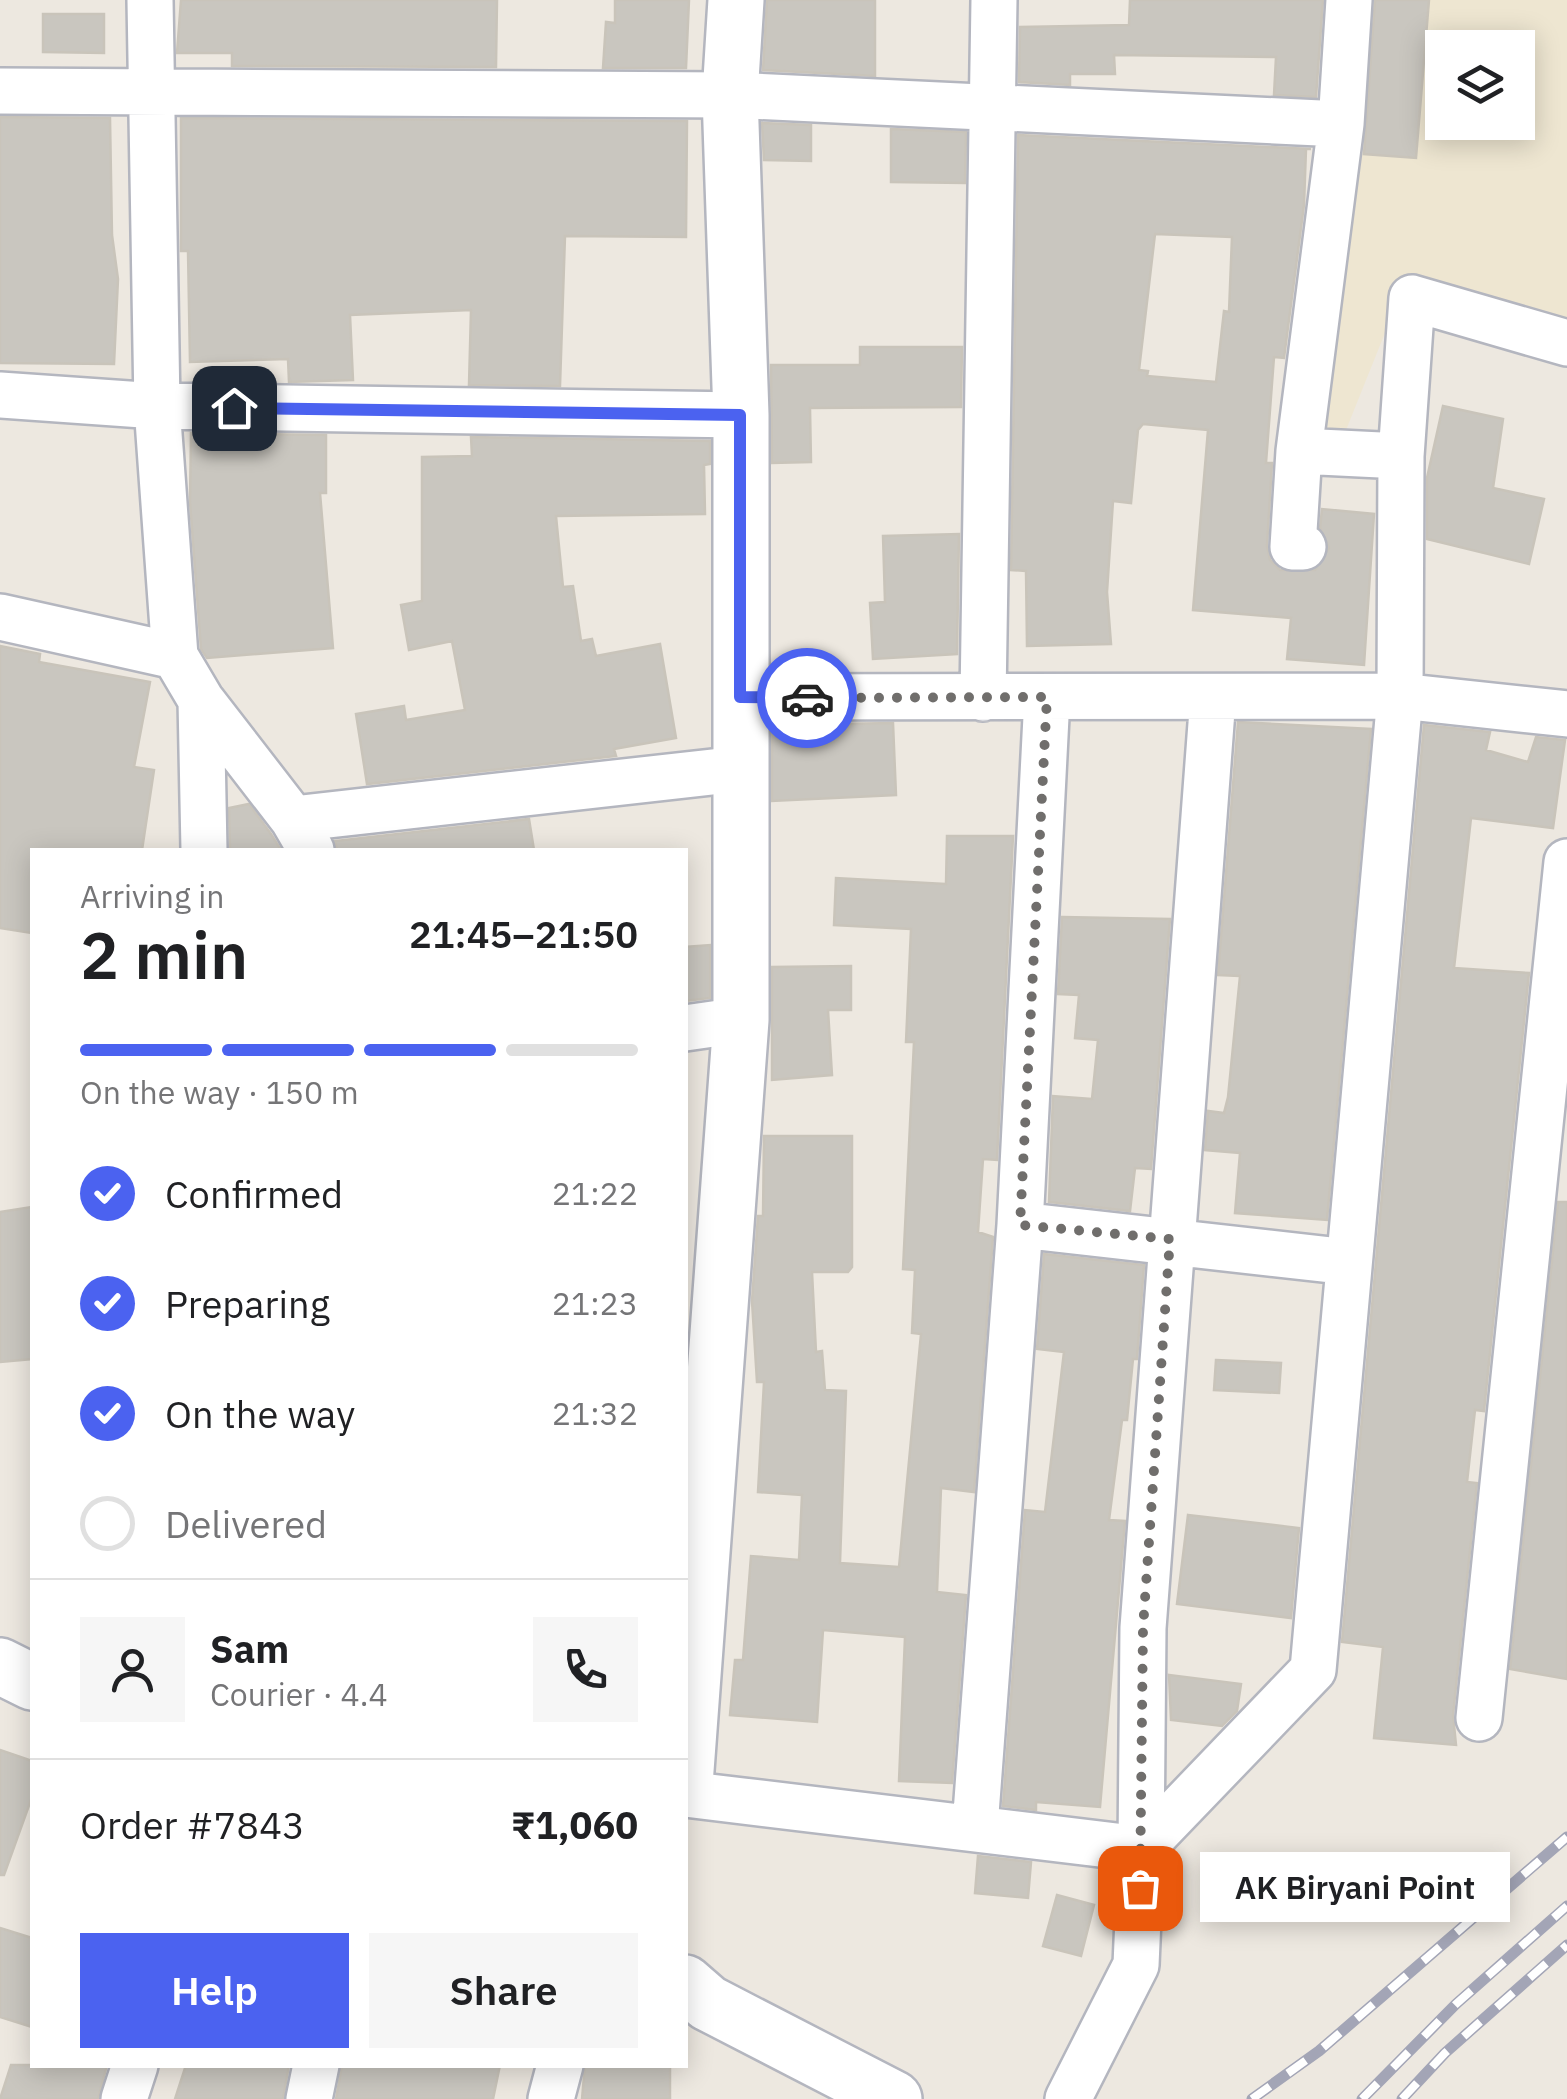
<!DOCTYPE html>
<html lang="en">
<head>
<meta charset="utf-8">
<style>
	:root { --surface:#fff; --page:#f6f6f6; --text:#202124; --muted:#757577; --line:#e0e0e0; --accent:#4b62f0 }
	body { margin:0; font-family:"IBM Plex Sans",sans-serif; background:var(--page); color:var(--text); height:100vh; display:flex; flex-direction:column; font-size:38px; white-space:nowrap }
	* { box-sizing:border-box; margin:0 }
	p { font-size:32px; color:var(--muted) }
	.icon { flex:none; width:55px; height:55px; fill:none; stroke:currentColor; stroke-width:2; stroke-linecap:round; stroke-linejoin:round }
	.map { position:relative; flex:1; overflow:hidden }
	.drawer { position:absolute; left:30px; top:848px; width:658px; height:1220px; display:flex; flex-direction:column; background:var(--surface); border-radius:0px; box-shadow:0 5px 25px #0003 }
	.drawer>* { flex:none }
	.buttons { position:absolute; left:1425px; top:30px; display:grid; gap:20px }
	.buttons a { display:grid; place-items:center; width:110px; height:110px; border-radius:0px; background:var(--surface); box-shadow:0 5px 25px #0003; font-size:50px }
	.pin { position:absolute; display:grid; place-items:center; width:85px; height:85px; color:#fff; margin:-42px; border-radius:20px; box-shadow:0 5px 15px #0006 }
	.courier { position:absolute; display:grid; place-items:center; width:100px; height:100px; margin:-50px; border:8px solid #4b62f0; border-radius:50%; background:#fff; color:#222; box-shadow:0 2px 12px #0007 }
	.bubble { position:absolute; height:70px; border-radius:0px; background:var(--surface); box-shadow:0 5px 25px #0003; font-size:32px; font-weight:600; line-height:70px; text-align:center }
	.head em { font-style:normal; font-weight:600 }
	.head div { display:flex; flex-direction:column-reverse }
	.head { display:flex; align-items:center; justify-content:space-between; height:170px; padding:0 50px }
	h1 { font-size:65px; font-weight:600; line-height:75px }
	.bar { display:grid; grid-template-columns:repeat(4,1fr); gap:15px 10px; align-content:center; height:120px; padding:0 50px }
	.bar i { height:12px; border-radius:8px; background:var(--line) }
	.bar .active { background:var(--accent) }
	.bar p { grid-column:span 4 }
	.line { display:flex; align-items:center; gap:25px; padding:0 50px; border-top:2px solid var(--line) }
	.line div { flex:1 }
	.round { display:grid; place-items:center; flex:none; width:105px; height:105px; border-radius:0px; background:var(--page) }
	ol { padding:0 50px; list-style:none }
	li { display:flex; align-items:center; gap:30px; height:110px }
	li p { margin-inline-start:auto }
	li .icon { padding:10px; border-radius:50%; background:var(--accent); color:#fff; stroke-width:4 }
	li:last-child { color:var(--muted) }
	li i { width:55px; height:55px; border:5px solid var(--line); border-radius:50% }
	.action { display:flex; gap:20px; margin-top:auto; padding:20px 50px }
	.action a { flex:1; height:115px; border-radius:0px; background:var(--accent); color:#fff; font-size:40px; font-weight:600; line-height:115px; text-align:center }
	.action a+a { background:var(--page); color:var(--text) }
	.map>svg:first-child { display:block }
	.education { fill:#eee6d1; fill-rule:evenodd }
	.building { fill:#c9c6bf; stroke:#c9c4ba; stroke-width:2.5; fill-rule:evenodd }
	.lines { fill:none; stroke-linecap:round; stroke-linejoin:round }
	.street-casing { stroke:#b4b6bf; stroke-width:50 }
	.secondary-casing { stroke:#b4b6bf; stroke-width:60 }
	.street { stroke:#fff; stroke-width:45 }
	.secondary { stroke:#fff; stroke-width:55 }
	.rail-casing { stroke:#a3a5b6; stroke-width:11 }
	.rail { stroke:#fff; stroke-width:8; stroke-dasharray:22; stroke-linecap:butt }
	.done { stroke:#706e6c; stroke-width:10; stroke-dasharray:0 18 }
	.route { stroke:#4b62f0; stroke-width:12 }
</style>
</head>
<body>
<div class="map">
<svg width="1567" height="2099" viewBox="0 0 1567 2099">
	<rect width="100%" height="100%" fill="#ede8e0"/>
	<path class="education" d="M1344 0H1567V333L1403 288 1338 450 1301 439ZM1442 48H1518V122H1442Z"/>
	<path class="building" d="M181 0H497L496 67 232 66V53H177Z
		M615 0H689L686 68H603L606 22 615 23Z
		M767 0H875V76L763 70Z
		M1130 0H1323L1316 97 1274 95 1276 57 1114 55 1115 74H1070V85L1019 82 1020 27 1129 25Z
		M1375 0H1429L1416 158 1364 154Z
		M43 14H104V53L43 52Z
		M0 117 110 118 112 235 118 279 114 364 0 363Z
		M181 118 687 121 686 237 565 236 560 386 469 385 471 310 350 315 353 380 289 382 288 359 190 362 188 251H181Z
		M762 123 811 125V161L764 160Z
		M891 129 966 132 965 183 891 182Z
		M1018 135 1311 149H1306L1304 205 1284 358 1274 357 1266 463H1272L1267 546 1270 560 1280 570H1315L1329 548 1320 528 1322 509 1374 514 1364 665 1287 659 1291 618 1193 610 1208 430 1143 424 1138 430 1131 503 1113 501 1107 592 1111 644 1027 646 1026 571 1011 570ZM1155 234 1232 237 1229 312 1224 311 1216 382 1147 376 1148 371 1139 370Z
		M860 347H962L961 407 810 408 811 462 772 463 771 365H860Z
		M1443 406 1503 419 1493 488 1544 499 1529 564 1427 539V478Z
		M191 433 326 435V493H320L333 648 207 658 201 649 190 502Z
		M471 437 710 441V464L704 465 705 514 556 516 563 587 573 586 581 641 592 639 596 656 660 644 676 738 614 749 616 756 367 784 356 714 404 706 406 720 465 710 452 641 409 650 401 605 422 601V457L472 456Z
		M959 534 957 654 873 659 870 603 885 602 883 536Z
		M0 646 40 654 39 662 150 682 134 767 154 770 142 850H32V933L0 928Z
		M1238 722 1371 729 1327 1220 1235 1213 1240 1153 1205 1150 1208 1111 1224 1113 1228 1097 1240 976 1218 975Z
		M893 723 896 795 772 801V725Z
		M1424 725 1490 732 1486 750 1528 762 1536 737 1565 740 1553 828 1471 818 1454 968 1529 973 1484 1411 1475 1410 1467 1482 1477 1483 1453 1715 1456 1745 1374 1738 1383 1647 1342 1642Z
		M249 804 271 834 281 850H230L229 808Z
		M529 819 534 850H337L335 841Z
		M947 836H1013L997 1160 983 1159 978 1232 993 1237 974 1492 941 1488 937 1592 966 1595 952 1783 899 1781 905 1637 823 1630 817 1722 730 1715 735 1660H743L751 1556 799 1560 802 1495 758 1492 764 1382H757L752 1301 758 1216H763L764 1136H852V1267L848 1272H812L816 1352 822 1351 825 1390 846 1391 840 1563 899 1567 921 1334 912 1333 915 1270 903 1269 914 1042H906L911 929 834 925 836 878 946 884Z
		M1062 917 1170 919 1151 1169 1135 1168 1130 1211 1049 1202 1053 1096 1092 1099 1098 1040 1075 1038 1079 995 1058 994Z
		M710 945V998L685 1001V947Z
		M851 966V1010H828L832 1075 772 1080V967Z
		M1558 1202H1567V1679L1510 1669Z
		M32 1207V1359L0 1362V1212Z
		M1044 1254 1144 1265 1137 1359H1133L1127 1420H1122L1109 1520 1125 1521 1100 1807 1036 1802V1810L1003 1806 1025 1510 1045 1512 1064 1352 1037 1349Z
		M1216 1360 1281 1363 1279 1393 1214 1390Z
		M1188 1515 1299 1528 1291 1618 1177 1604Z
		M1169 1675 1241 1684 1237 1711 1222 1726 1171 1720Z
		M0 1750 32 1761V1797L4 1875H0Z
		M978 1856 1031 1862 1028 1898 975 1893Z
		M1057 1895 1094 1905 1081 1956 1043 1946Z
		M0 1928 32 1938V2027L0 2017Z
		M11 2065H107L98 2099H0Z
		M186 2065H289L283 2099H175Z
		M342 2065H500L493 2099H336Z
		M585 2065H670V2099H582Z"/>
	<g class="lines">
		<defs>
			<path id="street" d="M150 0 157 406 175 656 201 700 293 819 311 850
				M0 91 730 95 1341 124 1349 0
				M1341 124 1299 451 1401 456 1400 696 1567 714
				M0 395 157 406 741 415
				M1299 451 1293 547H1303
				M1401 456 1412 298 1567 343
				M0 617 175 656
				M740 697 1400 696 1313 1670 1141 1849 1143 1628 1213 697
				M1047 697 1020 1225 1349 1262
				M983 698 994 0
				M201 700 204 850
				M293 819 739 769
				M685 1028 741 1020
				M1479 1718 1567 862
				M685 1794 1141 1849 1136 1965 1068 2099
				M975 1827 1020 1225
				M124 2099 135 2065
				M309 2099 316 2065
				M551 2099 560 2065"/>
			<path id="secondary" d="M0 1666 32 1682
				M685 1784 741 1020V415L730 95 736 0
				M685 1983 708 2003 894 2099"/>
		</defs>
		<use href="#street" class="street-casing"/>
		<use href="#secondary" class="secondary-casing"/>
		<use href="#street" class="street"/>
		<use href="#secondary" class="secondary"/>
		<defs>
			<path id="rail" d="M1252 2099 1319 2051 1567 1837
				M1362 2099 1456 2004 1567 1906
				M1402 2099 1445 2053 1567 1945"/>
		</defs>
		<use href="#rail" class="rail-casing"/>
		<use href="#rail" class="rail"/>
	</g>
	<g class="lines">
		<path class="done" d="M807 698 1047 697 1020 1225 1170 1239 1143 1628 1140 1888"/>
		<path class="route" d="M234 408 740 415V697L807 698"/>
	</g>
</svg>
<div class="buttons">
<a><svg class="icon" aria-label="layers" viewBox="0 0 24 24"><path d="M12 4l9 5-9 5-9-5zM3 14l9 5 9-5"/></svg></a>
</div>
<div class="pin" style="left:1140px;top:1888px;background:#ea580c"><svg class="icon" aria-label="bag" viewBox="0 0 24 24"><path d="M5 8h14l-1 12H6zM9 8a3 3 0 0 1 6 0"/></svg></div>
<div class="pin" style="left:234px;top:408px;background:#1f2937"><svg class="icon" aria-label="home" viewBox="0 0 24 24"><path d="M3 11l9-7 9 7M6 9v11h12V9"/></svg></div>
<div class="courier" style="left:807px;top:698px"><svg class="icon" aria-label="car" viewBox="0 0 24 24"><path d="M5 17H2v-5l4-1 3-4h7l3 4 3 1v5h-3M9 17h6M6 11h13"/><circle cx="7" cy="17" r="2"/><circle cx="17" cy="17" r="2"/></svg></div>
<div class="bubble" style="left:1200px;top:1852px;width:310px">AK Biryani Point</div>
<section class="drawer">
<div class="head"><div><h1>2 min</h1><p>Arriving in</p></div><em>21:45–21:50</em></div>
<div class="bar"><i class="active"></i><i class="active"></i><i class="active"></i><i></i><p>On the way · 150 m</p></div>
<ol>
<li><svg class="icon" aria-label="check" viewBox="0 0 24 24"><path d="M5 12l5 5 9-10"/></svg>Confirmed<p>21:22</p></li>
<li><svg class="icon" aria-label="check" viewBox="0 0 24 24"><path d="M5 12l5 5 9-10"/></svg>Preparing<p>21:23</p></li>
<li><svg class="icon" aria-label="check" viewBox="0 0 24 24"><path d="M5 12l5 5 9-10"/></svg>On the way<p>21:32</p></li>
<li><i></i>Delivered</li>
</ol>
<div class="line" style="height:180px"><a class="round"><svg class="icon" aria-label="person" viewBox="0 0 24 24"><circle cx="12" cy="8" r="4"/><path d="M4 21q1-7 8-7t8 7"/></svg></a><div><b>Sam</b><p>Courier · 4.4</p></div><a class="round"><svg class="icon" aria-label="phone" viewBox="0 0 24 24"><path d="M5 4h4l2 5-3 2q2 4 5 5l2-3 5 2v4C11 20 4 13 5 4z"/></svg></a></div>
<div class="line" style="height:130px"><div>Order #7843</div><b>₹1,060</b></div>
<div class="action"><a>Help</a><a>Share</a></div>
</section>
</div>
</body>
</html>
